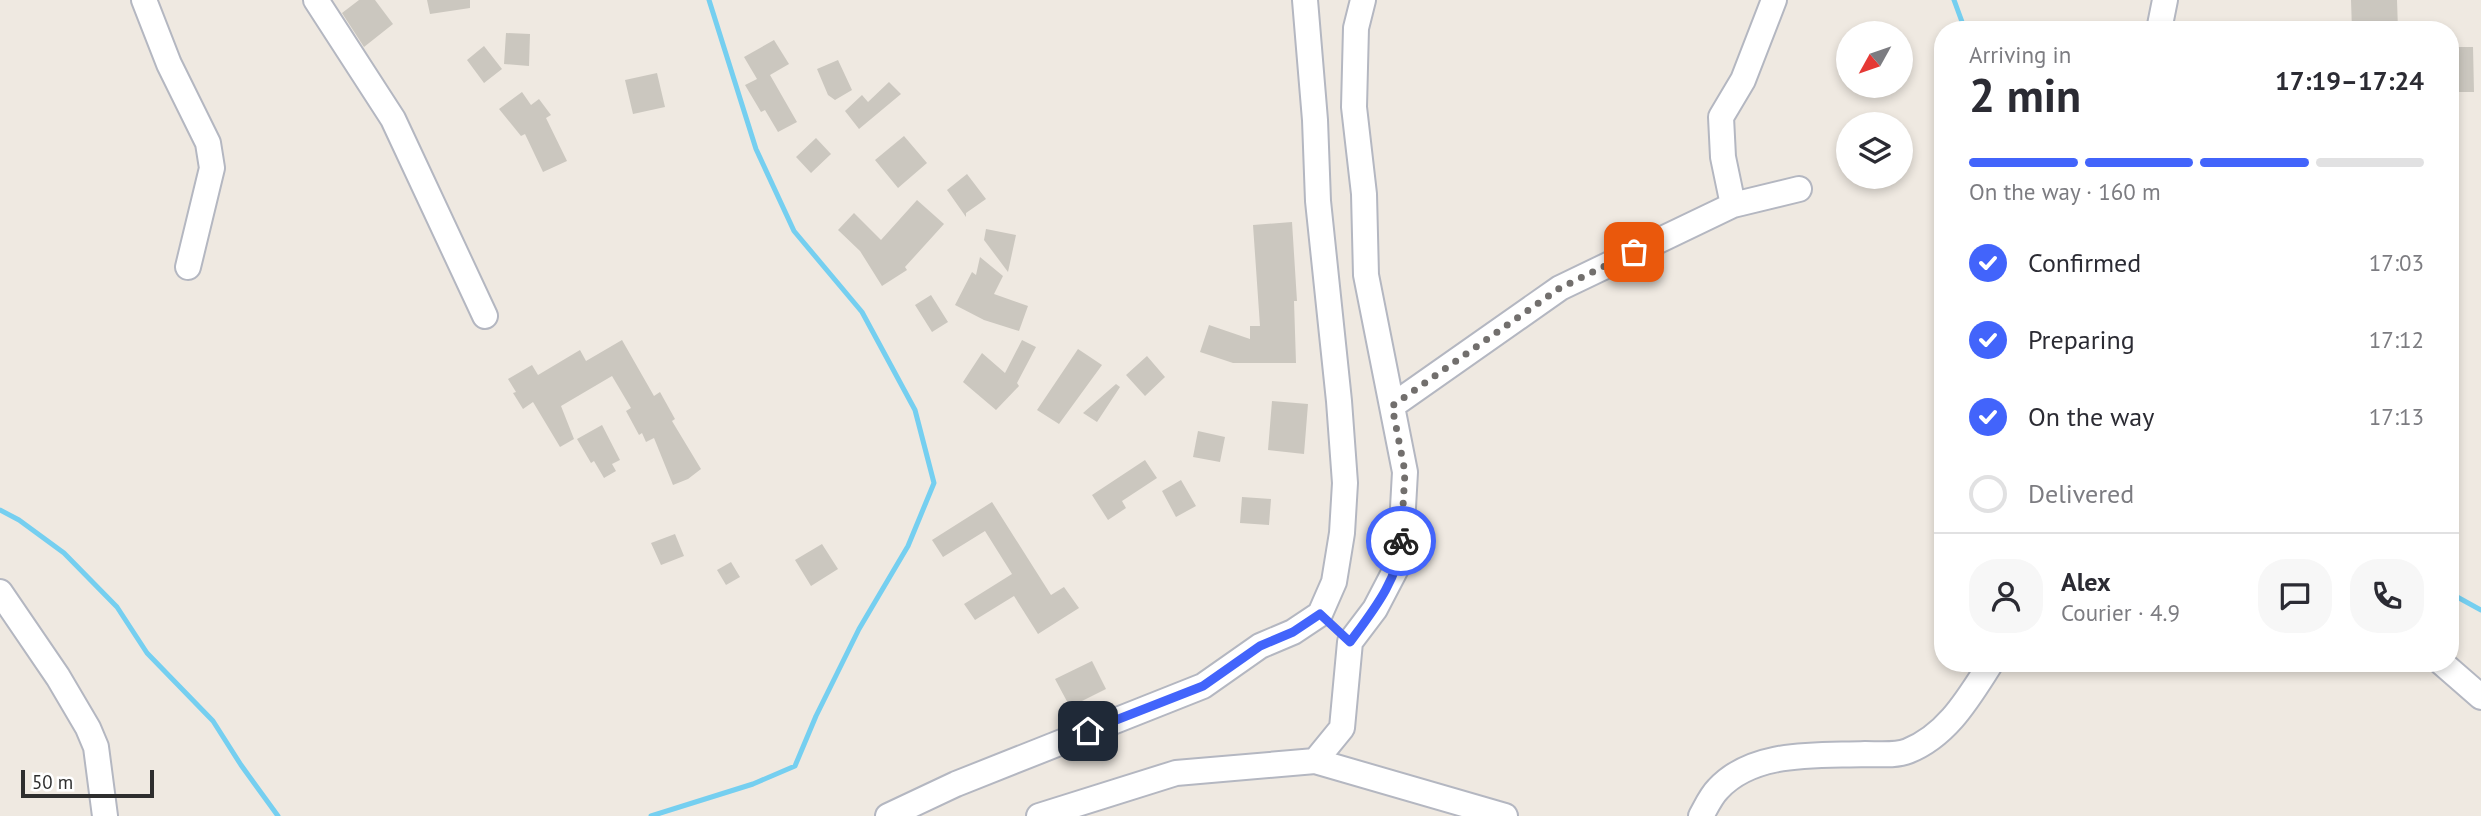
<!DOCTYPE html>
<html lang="en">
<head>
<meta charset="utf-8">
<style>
	:root { --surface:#fff; --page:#f7f7f7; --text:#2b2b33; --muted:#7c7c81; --line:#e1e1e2; --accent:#4264fb }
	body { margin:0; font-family:"PT Sans",sans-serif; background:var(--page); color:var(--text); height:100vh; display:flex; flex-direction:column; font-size:26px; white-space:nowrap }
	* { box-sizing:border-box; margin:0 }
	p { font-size:23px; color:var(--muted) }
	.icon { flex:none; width:38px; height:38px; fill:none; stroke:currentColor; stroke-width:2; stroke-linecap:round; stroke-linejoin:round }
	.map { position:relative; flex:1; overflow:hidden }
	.details { position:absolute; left:1934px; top:21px; width:525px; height:651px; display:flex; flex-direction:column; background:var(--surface); border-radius:28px; box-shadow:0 4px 10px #0003 }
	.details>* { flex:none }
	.needle { width:46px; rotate:230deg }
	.buttons { position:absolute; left:1836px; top:21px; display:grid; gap:14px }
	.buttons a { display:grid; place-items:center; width:77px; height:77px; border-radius:50%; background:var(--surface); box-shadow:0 4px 10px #0003; font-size:35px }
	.scale { position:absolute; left:21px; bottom:18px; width:133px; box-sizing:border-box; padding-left:7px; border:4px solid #2e2e2e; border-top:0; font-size:19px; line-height:24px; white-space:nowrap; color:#2e2e2e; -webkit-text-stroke:5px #fff; paint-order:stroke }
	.pin { position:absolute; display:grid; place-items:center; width:60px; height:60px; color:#fff; margin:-30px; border-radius:14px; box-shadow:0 4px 10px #0006 }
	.courier { position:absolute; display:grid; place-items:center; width:70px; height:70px; margin:-35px; border:5px solid #4264fb; border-radius:50%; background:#fff; color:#222; box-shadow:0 2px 9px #0007 }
	.head em { font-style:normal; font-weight:700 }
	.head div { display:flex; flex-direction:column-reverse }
	.head { display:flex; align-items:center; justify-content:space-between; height:119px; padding:0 35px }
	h1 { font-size:46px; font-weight:700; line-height:52px }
	.bar { display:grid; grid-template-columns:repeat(4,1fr); gap:10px 7px; align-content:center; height:84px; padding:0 35px }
	.bar i { height:9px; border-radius:5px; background:var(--line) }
	.bar .current { background:var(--accent) }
	.bar p { grid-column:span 4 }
	.line { display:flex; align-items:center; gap:18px; padding:0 35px; border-top:2px solid var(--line) }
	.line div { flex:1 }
	.round { display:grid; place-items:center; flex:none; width:74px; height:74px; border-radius:28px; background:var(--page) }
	ol { padding:0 35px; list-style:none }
	li { display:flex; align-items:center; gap:21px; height:77px }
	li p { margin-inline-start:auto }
	li .icon { padding:7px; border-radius:50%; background:var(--accent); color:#fff; stroke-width:4 }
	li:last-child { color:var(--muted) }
	li i { width:38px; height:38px; border:4px solid var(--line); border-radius:50% }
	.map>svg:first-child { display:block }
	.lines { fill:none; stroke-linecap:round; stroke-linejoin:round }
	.stream { stroke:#75cff0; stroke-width:5 }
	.building { fill:#cbc7bf }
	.minor-casing { stroke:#b4b7c1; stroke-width:28 }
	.minor { stroke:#fff; stroke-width:24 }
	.done { stroke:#726f6d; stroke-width:7; stroke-dasharray:0 12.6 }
	.route { stroke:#4264fb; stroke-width:9 }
</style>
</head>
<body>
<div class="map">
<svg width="2481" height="816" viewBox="0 0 2481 816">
	<rect width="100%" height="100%" fill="#efe9e1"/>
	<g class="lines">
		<path class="stream" d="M1954 0 1965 30
			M0 510 19 520 64 553 117 607 147 653 213 721 241 765 278 816
			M2450 593 2481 610
			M651 816 753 784 795 766 816 716 859 629 908 546 934 483 915 410 862 312 794 231 756 149 709 0"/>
	</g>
	<path class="building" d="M359 0H375L393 24 364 47 342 13Z
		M427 0H470V8L430 14Z
		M2351 0H2397L2398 30H2352Z
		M506 33 530 34 529 66 504 64Z
		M774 40 789 64 770 75 797 122 778 132 765 110 761 112 745 85 757 79 744 57Z
		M484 46 502 69 484 83 467 60Z
		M2450 47H2473L2474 92H2450Z
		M838 60 852 90 835 100 828 95 817 69Z
		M657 73 665 107 633 114 625 80Z
		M889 82 901 94 859 129 845 111 862 95 868 102Z
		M522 92 531 105 539 99 551 115 546 118 567 161 543 172 525 134 521 136 499 109Z
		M904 136 927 163 898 188 875 160Z
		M816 138 831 154 811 173 796 157Z
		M967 174 986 199 966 213V217L947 190Z
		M917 200 944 224 905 267 907 270 882 286 860 251 838 230 854 213 881 240Z
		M1292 222 1297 301H1294L1296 363H1233L1200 352 1209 325 1250 339V326H1260L1253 225Z
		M986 229 1016 235 1008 272 984 240Z
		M980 257 1003 276 994 294 1028 306 1019 331 984 320 955 305 972 272 976 275Z
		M931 295 948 322 932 332 915 305Z
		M622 340 654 396 660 392 675 419 672 421 701 469 688 479 673 485 654 438 646 442 642 433 639 435 626 411 631 408 612 376 561 406 574 439 560 447 533 402 523 409 513 393 516 392 508 379 532 365 538 375 580 350 586 361Z
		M1022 340 1036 347 1017 383 1019 386 996 410 963 382 982 353 1005 373Z
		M1078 349 1102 365 1059 424 1037 410Z
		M1147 356 1165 377 1145 396 1126 375Z
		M1116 384 1120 387 1097 422 1083 413Z
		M1272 401 1308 404 1304 454 1268 450Z
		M602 425 620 460 612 464 616 471 604 478 594 461 591 463 577 439Z
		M1198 431 1225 437 1220 462 1193 457Z
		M1145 460 1157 478 1122 501 1126 508 1108 520 1092 495Z
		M1181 480 1196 506 1176 517 1162 491Z
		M1242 497 1271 499 1269 525 1240 523Z
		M992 502 1051 595 1064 587 1079 608 1038 634 1014 596 975 620 964 604 1012 574 985 531 943 557 932 540Z
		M675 534 684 556 661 565 651 543Z
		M822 544 838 569 811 586 795 560Z
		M731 562 740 577 726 585 717 570Z
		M1092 661 1106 689 1070 707 1055 679Z"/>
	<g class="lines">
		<defs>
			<path id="minor" d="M144 0 169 64 208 143 212 168 188 267
				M316 0 393 119 485 316
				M2159 30 2165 0
				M1733 205 1723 157 1721 117 1743 80 1774 0
				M1392 406 1560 288 1733 205 1799 189
				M0 592 58 677 88 728 96 747 105 816
				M2442 663 2481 697
				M1315 761 1505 816
				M888 816 956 784 1203 686 1260 646 1293 632 1320 614 1334 582 1342 533 1345 483 1339 401 1318 201 1315 120 1305 0
				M1039 816 1176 773 1315 761 1342 728 1350 642 1375 609 1400 561 1405 472 1366 275 1364 194 1354 107 1356 28 1363 0
				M1701 816C1706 807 1711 796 1718 789 1754 750 1817 756 1865 754 1878 754 1896 756 1908 751 1948 735 1969 697 1991 663"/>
		</defs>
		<use href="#minor" class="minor-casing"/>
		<use href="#minor" class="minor"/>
	</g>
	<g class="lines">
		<path class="done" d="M1401 541 1405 472 1392 406 1560 288 1634 252"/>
		<path class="route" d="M1088 731 1203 686 1260 646 1293 632 1320 614 1350 642C1372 612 1399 579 1401 541"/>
	</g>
</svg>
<div class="buttons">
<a><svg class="needle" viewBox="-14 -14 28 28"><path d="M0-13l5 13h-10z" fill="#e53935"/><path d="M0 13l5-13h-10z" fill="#7c7c81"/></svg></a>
<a><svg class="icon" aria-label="layers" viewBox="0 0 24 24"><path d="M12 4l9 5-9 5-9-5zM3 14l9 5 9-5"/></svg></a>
</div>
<div class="scale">50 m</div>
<div class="pin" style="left:1634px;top:252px;background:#ea580c"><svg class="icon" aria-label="bag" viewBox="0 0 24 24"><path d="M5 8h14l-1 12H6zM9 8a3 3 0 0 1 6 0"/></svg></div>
<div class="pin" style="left:1088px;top:731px;background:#1f2937"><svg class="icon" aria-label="home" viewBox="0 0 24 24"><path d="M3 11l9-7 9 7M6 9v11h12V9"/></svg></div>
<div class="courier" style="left:1401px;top:541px"><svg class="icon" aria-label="bike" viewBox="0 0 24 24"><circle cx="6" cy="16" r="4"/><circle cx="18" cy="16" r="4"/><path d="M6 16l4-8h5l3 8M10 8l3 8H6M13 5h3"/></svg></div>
<section class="details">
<div class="head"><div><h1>2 min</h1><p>Arriving in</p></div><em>17:19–17:24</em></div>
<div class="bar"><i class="current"></i><i class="current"></i><i class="current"></i><i></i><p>On the way · 160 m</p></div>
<ol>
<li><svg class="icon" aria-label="check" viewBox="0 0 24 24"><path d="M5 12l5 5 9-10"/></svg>Confirmed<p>17:03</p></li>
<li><svg class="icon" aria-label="check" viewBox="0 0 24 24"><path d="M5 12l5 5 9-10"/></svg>Preparing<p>17:12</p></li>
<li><svg class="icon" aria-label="check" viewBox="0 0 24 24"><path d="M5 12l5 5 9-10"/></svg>On the way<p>17:13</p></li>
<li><i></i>Delivered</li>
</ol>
<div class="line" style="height:126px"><a class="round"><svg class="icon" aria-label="person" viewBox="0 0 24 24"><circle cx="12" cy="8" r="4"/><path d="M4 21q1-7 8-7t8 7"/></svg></a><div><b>Alex</b><p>Courier · 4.9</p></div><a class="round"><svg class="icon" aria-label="chat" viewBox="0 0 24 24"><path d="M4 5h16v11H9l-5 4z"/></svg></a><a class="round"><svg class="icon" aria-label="phone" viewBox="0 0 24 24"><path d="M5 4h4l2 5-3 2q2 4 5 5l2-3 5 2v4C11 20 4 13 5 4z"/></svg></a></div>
</section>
</div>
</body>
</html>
